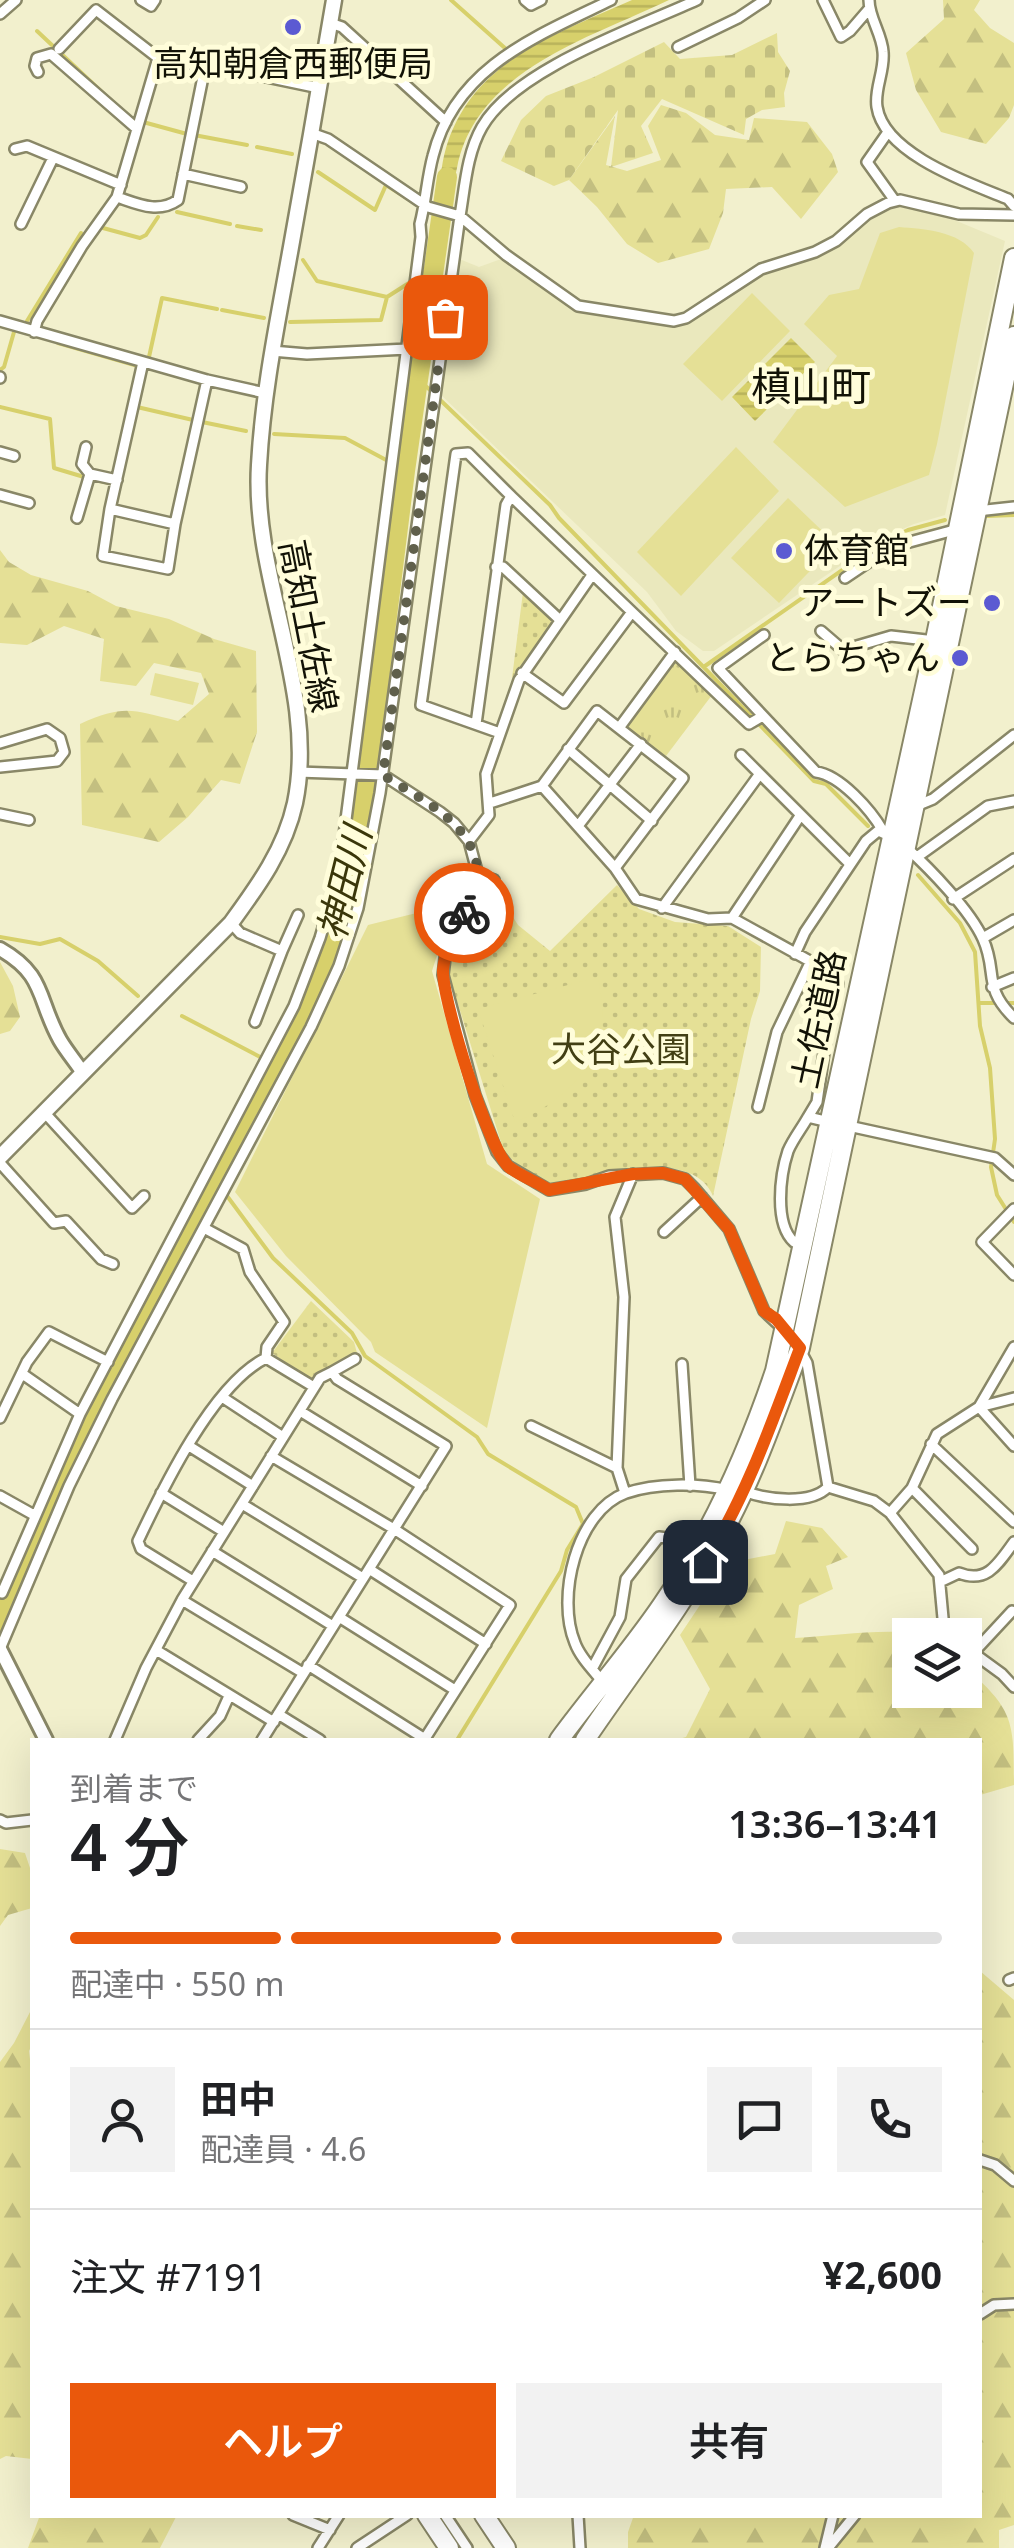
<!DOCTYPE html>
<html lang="ja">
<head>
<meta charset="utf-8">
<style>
	:root { --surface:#fff; --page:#f2f2f2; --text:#202124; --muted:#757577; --line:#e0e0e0; --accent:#ea580c }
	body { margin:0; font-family:"Noto Sans","Noto Sans JP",sans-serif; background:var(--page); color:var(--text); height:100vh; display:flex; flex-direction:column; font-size:38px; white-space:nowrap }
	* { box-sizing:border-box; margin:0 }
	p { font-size:32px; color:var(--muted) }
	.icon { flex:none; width:55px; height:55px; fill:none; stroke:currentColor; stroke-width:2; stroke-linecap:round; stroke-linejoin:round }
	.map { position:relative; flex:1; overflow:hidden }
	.side { position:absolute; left:30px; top:1738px; width:952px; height:780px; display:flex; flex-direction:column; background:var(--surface); border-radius:0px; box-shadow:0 10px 40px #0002 }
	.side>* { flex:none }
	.fabs { position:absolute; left:892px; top:1618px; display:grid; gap:20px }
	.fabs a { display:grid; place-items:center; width:90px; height:90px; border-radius:0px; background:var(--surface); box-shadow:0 10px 40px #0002; font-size:50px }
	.pin { position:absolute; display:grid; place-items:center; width:85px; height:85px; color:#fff; margin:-42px; border-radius:20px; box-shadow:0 5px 15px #0006 }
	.courier { position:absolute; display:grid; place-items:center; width:100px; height:100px; margin:-50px; border:8px solid #ea580c; border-radius:50%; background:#fff; color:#222; box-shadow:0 2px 12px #0007 }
	.overview em { font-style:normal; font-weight:600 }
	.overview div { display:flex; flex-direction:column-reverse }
	.overview { display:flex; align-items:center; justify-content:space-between; height:170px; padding:0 40px }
	h1 { font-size:65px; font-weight:600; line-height:75px }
	.bar { display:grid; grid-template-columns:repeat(4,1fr); gap:15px 10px; align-content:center; height:120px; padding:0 40px }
	.bar i { height:12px; border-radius:8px; background:var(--line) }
	.bar .on { background:var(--accent) }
	.bar p { grid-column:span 4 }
	.line { display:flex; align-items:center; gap:25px; padding:0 40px; border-top:2px solid var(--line) }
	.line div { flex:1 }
	.round { display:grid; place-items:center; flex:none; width:105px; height:105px; border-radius:0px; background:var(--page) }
	.button { display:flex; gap:20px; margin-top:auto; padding:20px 40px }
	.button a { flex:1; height:115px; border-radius:0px; background:var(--accent); color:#fff; font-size:40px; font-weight:600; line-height:115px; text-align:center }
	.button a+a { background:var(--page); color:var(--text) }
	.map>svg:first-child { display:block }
	.built { fill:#eae8bd }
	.grass { fill:url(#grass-tufts) }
	.forest { fill:url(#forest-firs) }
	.cemetery { fill:url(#cemetery-stones) }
	.park { fill:url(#park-dots) }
	.garden { fill:#e5e096 }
	.water { fill:url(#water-rules) }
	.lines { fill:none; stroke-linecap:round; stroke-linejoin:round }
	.stream { stroke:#d7d06b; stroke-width:4 }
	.river { stroke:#d7d06b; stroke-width:20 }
	.street-casing { stroke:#898767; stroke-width:14 }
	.secondary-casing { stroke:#898767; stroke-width:18 }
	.primary-casing { stroke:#898767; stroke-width:19 }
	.highway-casing { stroke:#898767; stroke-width:22 }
	.street { stroke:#fff; stroke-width:9 }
	.secondary { stroke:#fff; stroke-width:12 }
	.primary { stroke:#fff; stroke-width:14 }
	.highway { stroke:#fff; stroke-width:18 }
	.done { stroke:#60604c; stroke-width:10; stroke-dasharray:0 18 }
	.route { stroke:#ea580c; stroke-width:12 }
	.poi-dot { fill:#5b5ad2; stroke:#fffdda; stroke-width:4 }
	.labels { text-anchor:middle; stroke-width:10; stroke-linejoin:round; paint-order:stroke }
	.poi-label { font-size:35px; fill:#121206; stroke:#fffdda; text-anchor:end }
	.street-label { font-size:35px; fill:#121206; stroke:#fffdda }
	.park-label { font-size:35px; fill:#423f14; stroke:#fffdda }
	.water-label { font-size:38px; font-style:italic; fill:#3a360a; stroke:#fffdda }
	.quarter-label { font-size:40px; fill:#121206; stroke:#fffdda }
</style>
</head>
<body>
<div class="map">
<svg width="1014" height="2548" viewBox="0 0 1014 2548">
	<defs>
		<pattern id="grass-tufts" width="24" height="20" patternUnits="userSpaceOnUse" patternTransform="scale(2.5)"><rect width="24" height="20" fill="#e5e096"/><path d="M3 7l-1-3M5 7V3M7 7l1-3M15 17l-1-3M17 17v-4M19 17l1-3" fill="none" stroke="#c3bf80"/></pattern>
		<pattern id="forest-firs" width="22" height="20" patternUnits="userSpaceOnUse" patternTransform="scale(2.5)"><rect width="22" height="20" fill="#e5e096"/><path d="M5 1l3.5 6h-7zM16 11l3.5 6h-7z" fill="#c3bf80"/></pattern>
		<pattern id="cemetery-stones" width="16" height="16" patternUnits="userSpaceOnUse" patternTransform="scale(2.5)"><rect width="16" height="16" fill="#e5e096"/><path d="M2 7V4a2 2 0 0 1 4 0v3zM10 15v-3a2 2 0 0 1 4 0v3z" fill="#c3bf80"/></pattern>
		<pattern id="park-dots" width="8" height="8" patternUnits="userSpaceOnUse" patternTransform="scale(2.5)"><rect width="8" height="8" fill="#e5e096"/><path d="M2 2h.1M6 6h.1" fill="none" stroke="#c3bf80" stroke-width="1.8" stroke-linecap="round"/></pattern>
		<pattern id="water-rules" width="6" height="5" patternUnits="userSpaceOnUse" patternTransform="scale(2.5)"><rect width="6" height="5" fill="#d7d06b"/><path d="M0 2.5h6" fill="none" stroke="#b8b25b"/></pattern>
	</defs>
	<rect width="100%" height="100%" fill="#f2f0cd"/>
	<path class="built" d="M897 205 935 212 1005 241 945 515 914 524 880 539 714 651H703L676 631 647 592 439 393 457 258 479 267 501 259 575 311 662 320 673 325 689 321 760 274 826 252 868 220Z"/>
	<path class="grass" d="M675 659 712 695 666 756 628 730 627 724Z"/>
	<path class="forest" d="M943 0H980L974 10 990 28 1014 43V105L1009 118 986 144 941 132 916 90 906 53 944 19Z
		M661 105 686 113 715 135 749 140 754 118 807 122 832 154 838 172 801 219 772 187 726 189 723 213 709 249 658 263 627 244 597 207 569 180 615 116 606 165 627 171 661 160 648 126Z
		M0 550 9 562 31 575 88 591 116 606 169 619 214 639 256 651 257 732 240 784 221 780 188 817 159 842 82 825 80 724C125 704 132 710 178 721L209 694 201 673 154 663 136 686 100 681 104 639 64 626 27 645 0 643Z
		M0 962 13 986 20 1017 10 1031 0 1034Z
		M786 1521 822 1528 848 1557 826 1566 833 1589 799 1605 795 1638C838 1636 880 1628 923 1634L910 1635V1690H965V1667C1014 1710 1014 1721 1014 1785L980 1795V1740H675L686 1737 710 1689 680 1635 728 1563 775 1554Z
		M0 1849 25 1853 32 1874V1908L8 1915 0 1926Z
		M980 1971 1014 2000V2525L999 2530V2548H628V2532L634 2515H980Z
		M30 2012C35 2023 35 2041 29 2051L32 2076V2459L6 2456 0 2459V2062L14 2043Z
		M40 2515H177L160 2548H28Z"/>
	<path class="cemetery" d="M777 33 778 52 790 71 784 93 785 107 762 110 746 119 744 135 662 99 641 126 653 153 611 167 618 110 569 180 554 186 501 161 521 120 546 96 594 77 664 42 680 59 732 55Z"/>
	<path class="park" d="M523 592 551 618V626L512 678Z
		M490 881 518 925 550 951 617 885 639 909 675 922 728 926 761 947 760 991 751 1019 713 1196C697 1158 637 1166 604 1173 588 1176 567 1188 550 1183 533 1179 516 1163 504 1152L449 975 453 952 482 889Z
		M311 1301 354 1342 357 1353 318 1373 312 1381 272 1353Z"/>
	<path class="garden" d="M899 227C924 229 959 231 974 253L937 444 929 475 845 507 773 442 837 356 804 324 829 295 859 289 880 233Z
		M752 293 790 331 722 401 683 364Z
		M736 447 779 491 681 596 637 552Z
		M788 498 836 544 779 603 731 558Z
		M155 673 199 683 193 705 150 695Z
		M457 903 448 921 432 971 487 1164 540 1199 487 1428 375 1352 371 1342 286 1256 235 1192 368 925Z
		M598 977C600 989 603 1004 603 1017 598 1069 562 1103 515 1122L478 1009Z"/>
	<path class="water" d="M632 0H669C590 38 476 70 457 168 454 180 454 194 453 207L438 201C440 184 441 165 446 148 472 60 557 34 632 0Z
		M791 338 815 362 755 421 732 397Z"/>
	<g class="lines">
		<path class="stream" d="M451 0 506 49
			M37 31 121 110
			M143 122 187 134
			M194 135 247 145
			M257 147 292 154
			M318 172 375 210 386 185 410 200
			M177 212 230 224
			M237 226 261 230
			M103 228 140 238 146 235 158 217
			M303 260 317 281 387 297 412 281
			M419 276 435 265
			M222 310 264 318
			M27 321 81 233
			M290 322 381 320 387 297
			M58 343 138 366
			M149 357 162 298 217 309
			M0 370 4 367 14 332
			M418 379 430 390
			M436 396 550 505 559 518 814 781 826 784 868 826
			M0 407 50 419 54 468 84 477
			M137 407 193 420
			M202 422 246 431
			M274 434 345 438 388 461
			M394 465 405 471
			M92 479 109 483
			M987 516 1014 515
			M705 666 881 543 908 530 945 520
			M918 875 960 923 975 952 980 1026 990 1068 995 1139 991 1167 997 1195 1014 1222
			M0 937 40 944 60 939 98 961 138 996
			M979 1003H1014
			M182 1016 262 1058
			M270 1061 277 1064
			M216 1181 273 1258 352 1333 365 1356 477 1437 488 1454 576 1507 583 1524 567 1550 561 1571 457 1740"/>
		<path class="river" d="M0 1623 86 1427 316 989 341 918 361 826 405 471 447 177"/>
		<defs>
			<path id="street" d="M141 0 151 6 155 0
				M525 0 531 5 541 0
				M823 0 841 37 850 31 869 9
				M869 0C869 18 882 34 883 52 885 71 874 89 877 107 884 154 969 183 1008 199L1014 206
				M0 14 16 0
				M330 23 342 27 446 122
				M678 47 738 18 765 0
				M59 49 96 10 158 58 205 67 178 200C158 214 138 204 117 197
				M205 67 210 65 319 88
				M38 72 35 66 37 58 51 54 136 128
				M888 132 867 162 895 201
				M311 133 328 139 428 207 460 216 506 255 578 306 674 321 686 318 761 269 815 252 836 241 867 214 888 203 900 200 959 214 1014 215
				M15 149 27 146 121 185
				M183 174 241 187
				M21 224 53 158
				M0 321 207 380 265 393
				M34 332 37 321 82 246 117 197 158 58
				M272 351 307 354 407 349
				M143 362 110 509 103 556 168 569 175 524
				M0 378V377
				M86 447 82 464 90 474 117 480
				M0 452 14 456
				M0 495 29 503
				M511 496 632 612 564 703 522 673
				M110 509 175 524 207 380
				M977 511 1014 507
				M77 518 90 474
				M496 567H503L560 620
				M845 578 891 547 958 529
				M632 612 749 724 763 716
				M821 631 843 650 891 636 935 641
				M764 635 718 668 816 772C840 775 871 810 883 831
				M476 724 506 505 511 496 468 453 456 454 421 705 500 733
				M619 728 675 652
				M0 743 47 729 60 738 64 752 57 761 0 767
				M568 749 652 821
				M741 755 850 864
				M298 772 383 775 440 812 454 823 469 841 478 875 476 887 446 950 443 975 475 1095 497 1152 508 1166 549 1190 586 1184 609 1176 663 1173 685 1179 695 1189 729 1229 764 1311 794 1339 807 1363 828 1487
				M542 786 615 868 636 899 708 919 732 918 835 975 838 984 829 1017 817 1102 808 1117 829 1122
				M490 803 542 786 597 711 683 778 615 868
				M916 806 933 799 1014 735
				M0 814 29 820
				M578 826 641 744
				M469 841 489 815 486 774 519 680 592 575
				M906 847C930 869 970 910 983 939 998 972 982 987 1014 1018
				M917 857 988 806 1014 801
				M478 875 494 880
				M953 899 1014 859
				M662 908 759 775
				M732 918 800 816
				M231 923 240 933 282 951 255 1022
				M983 938 1014 920
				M282 951 298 915
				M795 954 805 932 866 841 878 831 894 838
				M992 987 1014 978
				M758 1107 777 1032 810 963
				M44 1112 132 1208 144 1196
				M844 1125 995 1158 1014 1175
				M0 1163 54 1223 66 1221 101 1259 113 1264
				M1014 1209 982 1242 1014 1275
				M204 1228 243 1249 250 1272 284 1322 267 1347 266 1358
				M664 1232 702 1197
				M805 1244 794 1242C774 1224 780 1175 788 1151 793 1139 802 1128 808 1117
				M682 1364 690 1486
				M332 1372 355 1359
				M222 1397 283 1437
				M1014 1398 979 1407 1014 1446
				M300 1411 422 1486
				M80 1414 294 1006 320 938 339 874 421 237 420 224C426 201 427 178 433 156 455 67 537 36 611 0
				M0 1418 27 1362 49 1332 108 1362
				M531 1426 617 1468
				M931 1444 1014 1522
				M189 1446 253 1486
				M271 1456 394 1529 510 1605 424 1740
				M828 1487 874 1501 890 1513 939 1575 944 1629 947 1635
				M912 1488 972 1549
				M744 1491C767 1500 811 1505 828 1487
				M161 1493 224 1532
				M625 1493 617 1468 624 1297 615 1217 633 1174
				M0 1496 34 1515
				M242 1504 363 1578
				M890 1513 912 1488 937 1434 979 1407 1014 1347
				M212 1551 333 1626
				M369 1569 486 1644
				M193 1581 141 1549 138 1541C163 1488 213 1384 266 1358L314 1387
				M942 1581 959 1573C987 1584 998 1564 1014 1542
				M2 1593 80 1414 24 1375
				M182 1600 303 1673
				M339 1617 455 1690
				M965 1647 1002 1674 1014 1687
				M0 1649 69 1486 112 1399 311 1027 339 966 358 908 380 793 460 216C465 186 467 153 482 127 515 69 636 28 697 0
				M156 1650 274 1722
				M974 1652 1012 1611
				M308 1665 425 1739
				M592 1669 620 1617 626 1579 659 1537 700 1542
				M602 1681C593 1670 580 1657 575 1643 556 1598 576 1511 626 1493 656 1483 698 1483 728 1490
				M278 1714 320 1740
				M115 1740 146 1668 182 1600 320 1378 332 1372 337 1379 446 1446 262 1740
				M198 1740 220 1716 229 1696
				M0 1820 6 1823 32 1820
				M1009 1980 1014 1978
				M980 2160 995 2165 1014 2181
				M980 2314 994 2305 1014 2304
				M293 2515 330 2530
				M445 2515 467 2548
				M578 2515 580 2548
				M318 2548 339 2515
				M357 2548 407 2515
				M825 2548 833 2515
				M828 2548 855 2515"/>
			<path id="secondary" d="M0 949C46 975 37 999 60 1040 67 1052 76 1062 83 1073
				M0 1649 46 1740"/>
			<path id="primary" d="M0 1157 231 923C258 886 285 849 295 803 318 692 252 578 259 465 263 391 278 320 291 247 306 165 320 82 334 0"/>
			<path id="highway" d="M559 1740C592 1695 630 1652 662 1605 712 1533 747 1454 775 1371L933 650 1014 258
				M585 1740C631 1672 683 1606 722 1534 755 1474 776 1411 800 1348L1014 336
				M427 2515 449 2548
				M484 2515 506 2548"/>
		</defs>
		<use href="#street" class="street-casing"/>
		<use href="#secondary" class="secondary-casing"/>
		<use href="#primary" class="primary-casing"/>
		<use href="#highway" class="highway-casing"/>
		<use href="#street" class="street"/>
		<use href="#secondary" class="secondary"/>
		<use href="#primary" class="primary"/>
		<use href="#highway" class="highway"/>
	</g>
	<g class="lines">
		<path class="done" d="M445 317 383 775C421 800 475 822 478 875 478 888 469 901 464 913"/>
		<path class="route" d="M464 913C455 931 445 949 443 970 442 999 488 1149 509 1167 520 1176 537 1182 549 1190L633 1174 663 1173 685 1179 729 1229 764 1311 776 1319 800 1348C772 1422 747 1495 705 1562"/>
	</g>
	<g class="poi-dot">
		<circle cx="293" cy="27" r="10"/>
		<circle cx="784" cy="551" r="10"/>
		<circle cx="992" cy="603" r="10"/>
		<circle cx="960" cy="658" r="10"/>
	</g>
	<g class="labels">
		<g class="poi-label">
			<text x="293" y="76" text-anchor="middle">高知朝倉西郵便局</text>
			<text x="804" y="563" text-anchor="start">体育館</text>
			<text x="972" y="615">アートズー</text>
			<text x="940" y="670">とらちゃん</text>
		</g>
		<g class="street-label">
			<text transform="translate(308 626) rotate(79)" y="12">高知土佐線</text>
			<text transform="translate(819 1019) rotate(-78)" y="12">土佐道路</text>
		</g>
		<g class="park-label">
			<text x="621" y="1062">大谷公園</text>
		</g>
		<g class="water-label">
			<text transform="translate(345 883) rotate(-76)" y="13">神田川</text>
		</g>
		<g class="quarter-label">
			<text x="811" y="401">槙山町</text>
		</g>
	</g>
</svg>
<div class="fabs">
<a><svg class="icon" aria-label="layers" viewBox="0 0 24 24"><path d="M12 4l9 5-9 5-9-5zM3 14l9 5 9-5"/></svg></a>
</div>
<div class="pin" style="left:445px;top:317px;background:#ea580c"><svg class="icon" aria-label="bag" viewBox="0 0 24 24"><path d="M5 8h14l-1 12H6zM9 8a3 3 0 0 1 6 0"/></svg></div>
<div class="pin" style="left:705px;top:1562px;background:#1f2937"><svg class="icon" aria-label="home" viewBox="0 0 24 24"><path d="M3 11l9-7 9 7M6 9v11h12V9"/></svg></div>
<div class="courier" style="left:464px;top:913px"><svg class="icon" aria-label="bike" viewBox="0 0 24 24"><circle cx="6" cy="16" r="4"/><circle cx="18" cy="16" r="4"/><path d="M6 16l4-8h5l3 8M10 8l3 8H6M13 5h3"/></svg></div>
<section class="side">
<div class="overview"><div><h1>4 分</h1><p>到着まで</p></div><em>13:36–13:41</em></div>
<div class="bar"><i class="on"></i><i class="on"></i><i class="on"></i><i></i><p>配達中 · 550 m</p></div>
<div class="line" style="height:180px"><a class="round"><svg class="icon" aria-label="person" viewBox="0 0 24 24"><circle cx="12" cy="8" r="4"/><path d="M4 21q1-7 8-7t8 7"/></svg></a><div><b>田中</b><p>配達員 · 4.6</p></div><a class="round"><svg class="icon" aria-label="chat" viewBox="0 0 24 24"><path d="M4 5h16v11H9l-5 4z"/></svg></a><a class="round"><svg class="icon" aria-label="phone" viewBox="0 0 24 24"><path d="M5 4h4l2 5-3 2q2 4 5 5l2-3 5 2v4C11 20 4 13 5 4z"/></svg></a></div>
<div class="line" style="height:130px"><div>注文 #7191</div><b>¥2,600</b></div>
<div class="button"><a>ヘルプ</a><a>共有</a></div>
</section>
</div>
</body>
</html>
